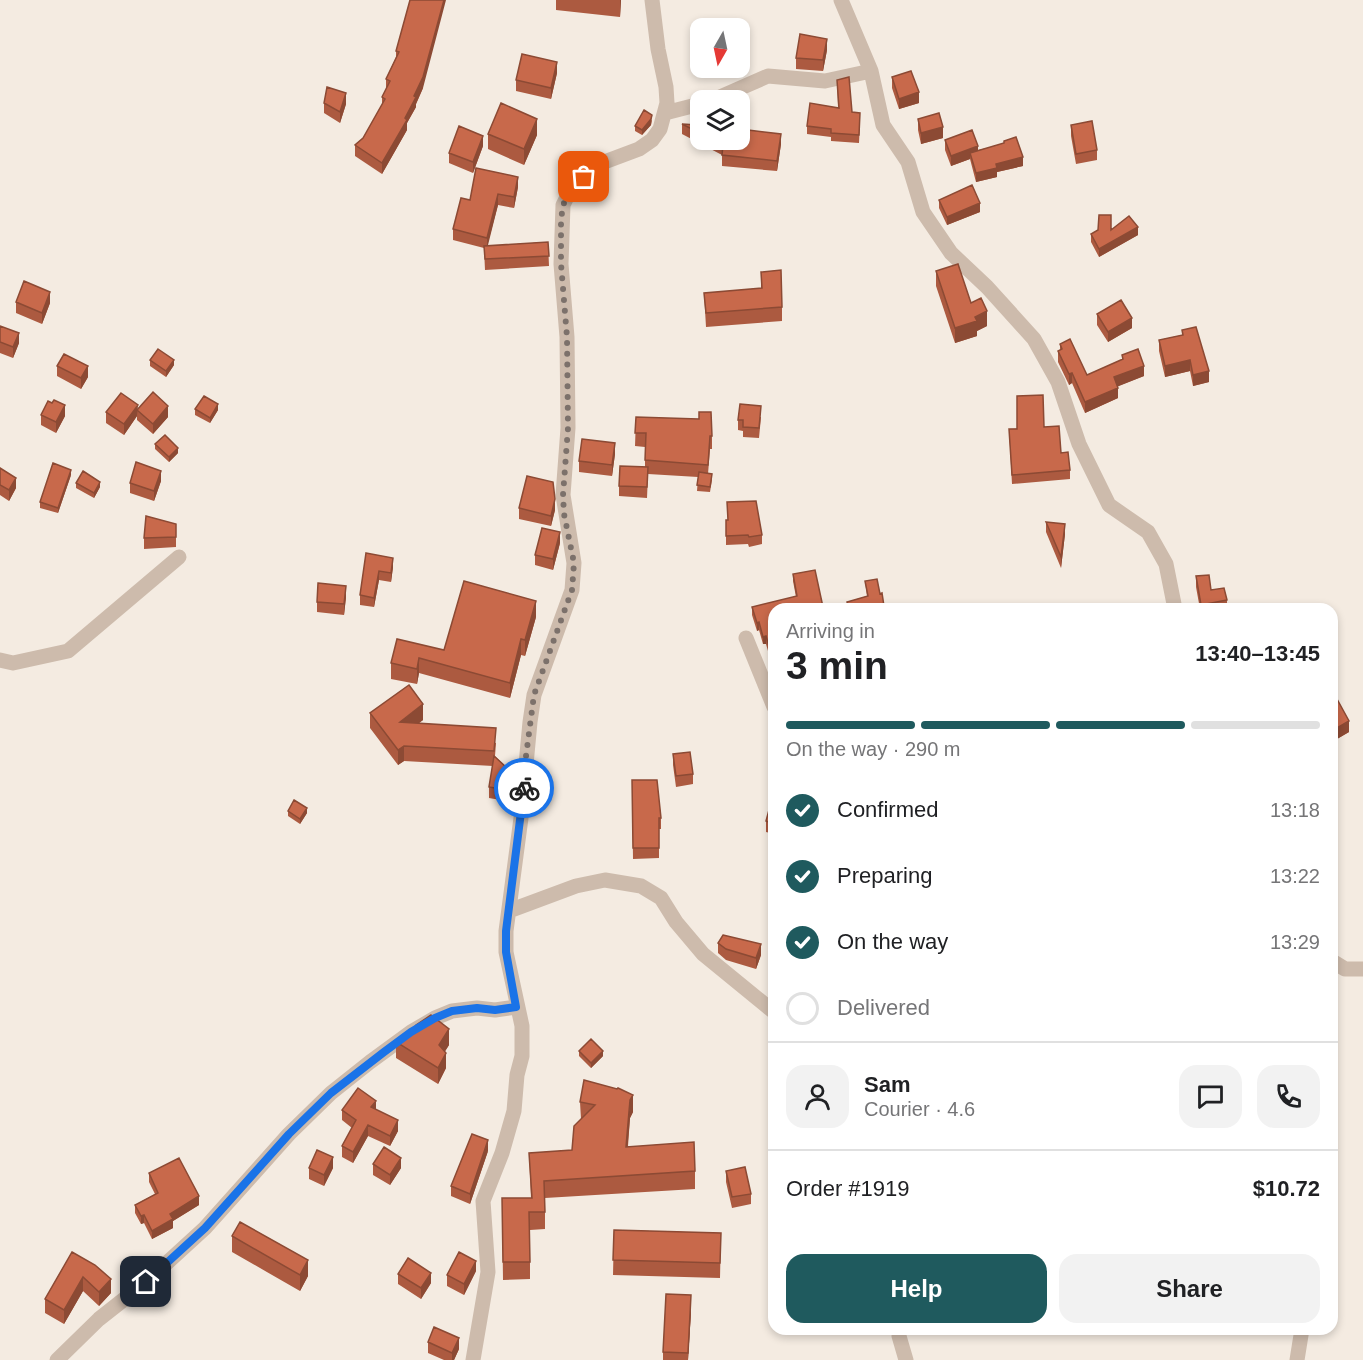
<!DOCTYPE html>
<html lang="en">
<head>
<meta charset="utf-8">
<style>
	:root { --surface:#fff; --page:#f2f2f2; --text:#202124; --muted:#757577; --line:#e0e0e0; --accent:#1f5a5e }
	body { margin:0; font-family:Arial,sans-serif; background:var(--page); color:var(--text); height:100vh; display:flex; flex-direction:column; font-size:22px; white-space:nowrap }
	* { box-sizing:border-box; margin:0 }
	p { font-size:20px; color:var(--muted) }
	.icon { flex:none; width:33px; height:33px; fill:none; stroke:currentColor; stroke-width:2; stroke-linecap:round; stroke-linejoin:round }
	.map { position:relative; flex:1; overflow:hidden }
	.panel { position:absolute; left:768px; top:603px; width:570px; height:732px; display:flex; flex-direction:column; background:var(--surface); border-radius:18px; box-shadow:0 3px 9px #0003 }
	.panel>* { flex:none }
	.needle { width:39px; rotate:189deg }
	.controls { position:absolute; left:690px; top:18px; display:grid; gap:12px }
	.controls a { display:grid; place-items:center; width:60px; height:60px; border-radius:12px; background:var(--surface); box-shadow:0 3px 9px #0003; font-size:30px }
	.pin { position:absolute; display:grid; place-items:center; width:51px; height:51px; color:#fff; margin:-26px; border-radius:12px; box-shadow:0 3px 9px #0006 }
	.courier { position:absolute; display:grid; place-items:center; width:60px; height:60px; margin:-30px; border:4px solid #1a73e8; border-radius:50%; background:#fff; color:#222; box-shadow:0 2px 8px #0007 }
	.head em { font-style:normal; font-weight:600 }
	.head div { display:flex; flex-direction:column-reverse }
	.head { display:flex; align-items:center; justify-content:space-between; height:102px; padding:0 18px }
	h1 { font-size:39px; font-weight:600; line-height:45px }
	.bar { display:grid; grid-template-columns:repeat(4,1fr); gap:9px 6px; align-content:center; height:72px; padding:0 18px }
	.bar i { height:8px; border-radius:4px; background:var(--line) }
	.bar .active { background:var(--accent) }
	.bar p { grid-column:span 4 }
	.line { display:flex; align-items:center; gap:15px; padding:0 18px; border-top:2px solid var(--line) }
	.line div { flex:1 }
	.round { display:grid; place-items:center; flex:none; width:63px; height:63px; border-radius:18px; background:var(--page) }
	ol { padding:0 18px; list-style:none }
	li { display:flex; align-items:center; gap:18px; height:66px }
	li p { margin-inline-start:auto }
	li .icon { padding:6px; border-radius:50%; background:var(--accent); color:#fff; stroke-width:4 }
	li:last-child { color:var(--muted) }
	li i { width:33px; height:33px; border:3px solid var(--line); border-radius:50% }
	.button { display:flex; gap:12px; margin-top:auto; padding:12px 18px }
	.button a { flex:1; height:69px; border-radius:18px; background:var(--accent); color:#fff; font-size:24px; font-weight:600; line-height:69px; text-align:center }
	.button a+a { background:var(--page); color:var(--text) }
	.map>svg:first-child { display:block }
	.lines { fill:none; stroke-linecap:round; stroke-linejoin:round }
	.street { stroke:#cdbbac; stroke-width:15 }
	.wall { fill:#ac5a40 }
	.shaded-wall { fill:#8c4a34 }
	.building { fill:#c8694b; stroke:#8c4a34; stroke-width:1.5 }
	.done { stroke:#7c716b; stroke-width:6; stroke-dasharray:0 10.8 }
	.route { stroke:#1a73e8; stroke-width:8 }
</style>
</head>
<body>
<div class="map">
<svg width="1363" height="1360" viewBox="0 0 1363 1360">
	<rect width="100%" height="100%" fill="#f4ebe1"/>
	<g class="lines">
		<path class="street" d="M841 0 871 71 883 125 908 162 923 212 951 253 987 287 1034 339 1058 382 1079 444 1109 505 1148 532 1166 564 1175 609
			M713 100 768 76 825 81 871 71
			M665 113 700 104
			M746 638 774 707
			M0 660 13 663 68 651 179 557
			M509 911 576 886 605 880 641 886 661 898 676 922 703 954 774 1012
			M1332 961 1345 969H1363
			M900 1329 899 1336 906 1360
			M57 1360 99 1319 146 1282 205 1228 289 1134 331 1093 370 1062 411 1032 435 1018 452 1011 477 1008 495 1010 516 1007
			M473 1360 488 1272 483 1201 502 1153 514 1111 517 1075 522 1056V1026L506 952V931L521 818 530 722 534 695 572 590 574 563 563 495 568 428 567 337 561 264 563 205 569 193 599 164 639 149 652 140 660 129 667 103 666 87 658 49 652 0
			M1297 1360 1302 1329"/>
	</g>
	<path class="wall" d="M410 0 423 88 416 104V107L407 123V130L382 174 355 156V145L363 138 382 105V97L386 89V79L396 57V51Z
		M556 0H621L620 17 556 10Z
		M827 50 823 71 796 69V58Z
		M557 73 551 99 516 91V80Z
		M892 77 919 103 899 109 892 88Z
		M837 80 852 112 860 121 859 143 831 141V137L807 134V126L838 108Z
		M324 103 346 104 340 123 324 113Z
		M918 119 943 138 921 144 918 130Z
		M652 120 651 125 642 135 635 131V126Z
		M700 121V140H740L781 144 777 171 722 166V155L682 134V124L698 125Z
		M1071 125 1097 150V160L1076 164 1071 136Z
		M488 134 537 135 524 165 488 149Z
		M945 140 978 150 1004 144V141L1023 166 997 172V177L976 182 970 159 951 166 945 150Z
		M483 146 473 173 449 163V153Z
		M518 187 514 208 498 205 487 246 548 242 549 266 485 270 484 248 453 240V229L470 200Z
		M939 200 980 212 947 225 939 208Z
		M1111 230 1138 235 1099 257 1091 242V234Z
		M936 271 971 303 987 326 977 331V336L955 343 936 286Z
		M761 272 782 307V321L706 327 704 293 761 289Z
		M16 302 50 303 42 324 16 313Z
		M1097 314 1132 328 1108 342 1097 325Z
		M0 326 19 343 13 358 0 353Z
		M1182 330 1209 382 1193 386 1190 371 1165 377 1159 351V340L1182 335Z
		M1060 344 1087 375 1122 360V355L1144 376 1118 386V398L1085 413 1072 383 1069 385 1058 362V351L1060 350Z
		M150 360 174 365 166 377 150 366Z
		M57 366 88 377 81 389 57 376Z
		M138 409 168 417 153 434 137 420V416L124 435 106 423V412Z
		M195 409 218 410 210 423 195 415Z
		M41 415 65 416 56 433 41 425Z
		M636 417 712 436V449H710L708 474 712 480 710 492 697 491 698 477 648 474 647 498 619 496V486L645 467V447L635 446Z
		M761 417 759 438 743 437V431L738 430V420Z
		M1044 427 1061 453 1070 470V479L1012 484 1009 429Z
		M155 444 178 453 169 462 155 449Z
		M615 454 612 476 579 472V461Z
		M0 468 16 488 9 501 0 495Z
		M71 475 58 513 40 508V502Z
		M161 481 154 501 130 493V483Z
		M76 483 100 487 94 498 76 488Z
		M727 502 762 535V544L749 547 748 544 726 545V520H728Z
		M519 508 555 510 551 526 519 519Z
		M1046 522 1065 534 1061 568 1046 532Z
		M176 524V547L144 549V538Z
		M560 543 553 570 535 565V555Z
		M366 553 393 567 391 582 379 580 374 607 360 605V595Z
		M793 574 823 609H774V657L770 658 766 644H763L759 630 757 631 752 615V607L796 597 793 581Z
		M1196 576 1211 590 1227 600V609H1200L1196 587Z
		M865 581 880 594 884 606 912 609H847V602L867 596Z
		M346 597 344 615 317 612V602Z
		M536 617 525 656 521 655 510 698 419 673 417 684 391 679V663L444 650Z
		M1332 702 1349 732 1337 739 1332 729Z
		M370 713 423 720 419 723 496 743 495 756 506 767V801L489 798V787L493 766 404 761 398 765 370 728Z
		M673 754 693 774V784L676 787 673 765Z
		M632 780 661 818V829H659V858L633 859Z
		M774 795V834L766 832V821Z
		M288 811 307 813 300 824 288 816Z
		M718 943 761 955 756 969 726 960 718 953Z
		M396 1042 449 1045 445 1051 446 1068 438 1084 396 1058Z
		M579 1051 603 1056 591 1068 579 1056Z
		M580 1102 633 1112 630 1118 628 1146 695 1171V1189L545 1198V1229L530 1230V1279L503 1280 502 1198H531L529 1153 572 1150 581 1119Z
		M376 1109 398 1131 390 1146 368 1136 353 1163 342 1157V1146L352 1128 342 1120V1110Z
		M488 1151 470 1204 451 1196V1186Z
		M373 1164 401 1168 390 1185 373 1175Z
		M309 1168H333L324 1186 309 1179Z
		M726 1171 751 1194V1204L732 1208 726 1182Z
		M149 1173 199 1205 173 1221V1228L152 1239 144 1223 141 1224 135 1213V1205L155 1194 149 1182Z
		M614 1230 721 1233 720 1278 613 1275Z
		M232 1236 308 1276 300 1291 232 1252Z
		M72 1252 111 1293 99 1306 83 1291 64 1324 45 1313V1299Z
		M476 1271 464 1295 447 1286V1275Z
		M398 1274 431 1283 421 1299 398 1284Z
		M691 1311 688 1360H663V1352Z
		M428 1342 459 1349 454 1360H444L428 1353Z"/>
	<path class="shaded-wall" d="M444 0H446L423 88 416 104V107L407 123V130L382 174V163L405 118 414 96Z
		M620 0H621L620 17Z
		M827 39V50L823 71V60Z
		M557 62V73L551 99V88Z
		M919 92V103L899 109V99Z
		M346 93V104L340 123V112Z
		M652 115 651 125 642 135V130Z
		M537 119V135L524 165V149Z
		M943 127V138L921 144V133Z
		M781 134V144L777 171V161Z
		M483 136V146L473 173V162Z
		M978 146V157L970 153V159L951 166V156Z
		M1023 157V166L997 172V177L976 182V173L996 164Z
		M518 177V187L514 208V197Z
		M498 194V205L487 249V238Z
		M980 203V212L947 225V217Z
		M1138 227V235L1099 257V249Z
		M50 292V303L42 324V313Z
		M987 311V326L977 331V336L955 343V328Z
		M1132 318V328L1108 342V332Z
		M19 333V343L13 358V347Z
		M174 360V365L166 377V371Z
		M1190 360V371L1165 377V366Z
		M88 366V377L81 389V378Z
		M1144 366V376L1114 388V377Z
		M1209 371V382L1193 386V375Z
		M1072 373V383L1069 385V374Z
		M1118 388V398L1085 413V402Z
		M218 404V410L210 423V418Z
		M65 405V416L56 433V422Z
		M138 405 137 416 124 435V424Z
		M168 406V417L153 434V424Z
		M615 443V454L612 476V465Z
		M178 448V453L169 462V457Z
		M71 470V475L58 513V508Z
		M161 471V481L154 501V491Z
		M16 478V488L9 501V490Z
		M100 482V487L94 498V493Z
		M555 499V510L551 526V516Z
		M1065 524V534L1061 568V557Z
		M560 532V543L553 570V559Z
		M393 558V567L391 582V573Z
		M379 571V580L374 607V598Z
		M346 586V597L344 615V604Z
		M536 601V617L525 656V640Z
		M759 622V630L757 631V623Z
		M766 636V644H763V637Z
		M521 639V655L510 698V683Z
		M774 649V657L770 658V650Z
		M419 658V673L417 684V669Z
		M423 704V720L400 737V722Z
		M1349 721V732L1337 739V728Z
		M404 746V761L398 765V750Z
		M307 808V813L300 824V819Z
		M761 944V955L756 969V958Z
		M449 1029V1045L439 1061V1045Z
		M603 1051V1056L591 1068V1063Z
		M446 1053V1068L438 1084V1068Z
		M633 1095V1112L630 1118 626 1164V1147L630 1100Z
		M376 1101V1111L371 1107Z
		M398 1120V1131L390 1146V1136Z
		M368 1125V1136L353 1163V1152Z
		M488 1140V1151L470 1204V1194Z
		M333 1157V1168L324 1186V1175Z
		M401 1158V1168L390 1185V1175Z
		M199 1196V1205L173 1221V1228L152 1239V1231L170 1214Z
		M144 1215V1223L141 1224V1216Z
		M308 1260V1276L300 1291V1275Z
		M476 1261V1271L464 1295V1284Z
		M431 1273V1283L421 1299V1288Z
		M83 1277V1291L64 1324V1310Z
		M111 1279V1293L99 1306V1292Z
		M691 1295V1311L688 1360V1353Z
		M459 1338V1349L454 1360H452V1353Z"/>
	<path class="building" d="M410 0H444L423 77 414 96 416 97 405 118 407 120 382 163 355 145 363 138 385 99 382 97 390 81 386 79 399 52 396 51Z
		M800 34 827 39 823 60 796 58Z
		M522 54 557 62 551 88 516 80Z
		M911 71 919 92 899 99 892 77Z
		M849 77 852 112 860 113 859 135 831 133V129L807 126 810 103 839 108 837 80Z
		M327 87 346 93 340 112 324 103Z
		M501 103 537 119 524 149 488 134Z
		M644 110 652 115 651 119 642 130 635 126Z
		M939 113 943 127 921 133 918 119Z
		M700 121V133L682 124 698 125Z
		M1092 121 1097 150 1076 154 1071 125Z
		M459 126 483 136 473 162 449 153Z
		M740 129 781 134 777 161 722 155 723 145 712 140H740Z
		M972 130 978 146 951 156 945 140Z
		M1016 137 1023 157 996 164 997 168 976 173 970 153 1004 143V141Z
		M476 168 518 177 514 197 498 194 487 238 453 229 461 198 470 200Z
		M972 185 980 203 947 217 939 200Z
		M1099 215H1111V230L1129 216 1138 227 1099 249 1091 234 1098 230Z
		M548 242 549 256 485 259 484 246Z
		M958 264 971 303 981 298 987 311 975 317 977 321 955 328 936 271Z
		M781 270 782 307 706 313 704 293 762 288 761 272Z
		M24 281 50 292 42 313 16 302Z
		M1121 300 1132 318 1108 332 1097 314Z
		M0 326 19 333 13 347 0 342Z
		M1196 327 1209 371 1193 375 1190 360 1165 366 1159 340 1183 335 1182 330Z
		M1070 339 1087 375 1123 359 1122 355 1138 349 1144 366 1114 377 1118 388 1085 402 1072 373 1069 374 1058 351 1062 349 1060 344Z
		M158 349 174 360 166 371 150 360Z
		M64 354 88 366 81 378 57 366Z
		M153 392 168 406 153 424 137 410Z
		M121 393 138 405 124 424 106 412Z
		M1043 395 1044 427 1059 426 1061 453 1068 452 1070 470 1012 475 1009 429H1017V396Z
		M204 396 218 404 210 418 195 409Z
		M54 400 65 405 56 422 41 415 48 401 52 403Z
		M740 404 761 406 759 428 743 427V420H738Z
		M699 412H711L712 436H710L708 465 645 460 646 433H635L636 417 699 419Z
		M165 435 178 448 169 457 155 444Z
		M582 439 615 443 612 465 579 461Z
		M136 462 161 471 154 491 130 483Z
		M53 463 71 470 58 508 40 502Z
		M620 466 648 467 647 487 619 486Z
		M0 468 16 478 9 490 0 485Z
		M83 471 100 482 94 493 76 483Z
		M699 472 712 474 710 487 697 485Z
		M527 476 553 482 555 499 551 516 519 508Z
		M756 501 762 535 749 537 748 535 726 536V520H728L727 502Z
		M146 516 176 524V537L144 538Z
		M1046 522 1065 524 1061 557Z
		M542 528 560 532 553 559 535 555Z
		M366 553 393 558 391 573 379 571 374 598 360 595Z
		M815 570 823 607 816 609H774V649L770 650 766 636 763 637 759 622 757 623 752 607 797 596 793 574Z
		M1209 575 1211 590 1224 588 1227 600 1201 605 1196 576Z
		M877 579 880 594 882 593 884 606 912 605V609H849L847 602 868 596 865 581Z
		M464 581 536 601 525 640 521 639 510 683 419 658 417 669 391 663 397 639 444 650Z
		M318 583 346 586 344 604 317 602Z
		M409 685 423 704 400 722 496 728 494 751 404 746 398 750 370 713Z
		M1337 699 1349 721 1337 728 1332 719V702Z
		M690 752 693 774 676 776 673 754Z
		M494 756 506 767V790L489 787Z
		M632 780H657L661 818H659V848H633Z
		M773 795H774V824L766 821Z
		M294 800 307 808 300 819 288 811Z
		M723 935 761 944 756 958 726 949 718 943Z
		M431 1015 449 1029 439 1045 446 1053 438 1068 396 1042 409 1030 411 1031 416 1025Z
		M591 1039 603 1051 591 1063 579 1051Z
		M584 1080 617 1089 618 1088 633 1095 630 1100 626 1147 694 1142 695 1171 544 1181 545 1212H529L530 1262H503L502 1198H532L529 1153 572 1150 574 1126 595 1105 580 1102Z
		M358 1088 376 1101 371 1107 398 1120 390 1136 368 1125 353 1152 342 1146 356 1120 342 1110Z
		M472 1134 488 1140 470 1194 451 1186Z
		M384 1147 401 1158 390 1175 373 1164Z
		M317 1150 333 1157 324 1175 309 1168Z
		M179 1158 199 1196 170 1214 173 1219 152 1231 144 1215 141 1216 135 1205 158 1193 149 1173Z
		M745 1167 751 1194 732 1197 726 1171Z
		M240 1222 308 1260 300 1275 232 1236Z
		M614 1230 721 1233 720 1263 613 1260Z
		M72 1252 95 1265 111 1279 99 1292 83 1277 64 1310 45 1299Z
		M459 1252 476 1261 464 1284 447 1275Z
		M408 1258 431 1273 421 1288 398 1274Z
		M666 1294 691 1295 688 1353 663 1352Z
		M434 1327 459 1338 452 1353 428 1342Z"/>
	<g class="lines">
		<path class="done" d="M524 788 526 756 534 695 572 590 574 563 564 514 563 495 568 428 567 337 561 264V220L563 205 569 193 584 177"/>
		<path class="route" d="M146 1282 205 1228 289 1134 331 1093 384 1052 411 1032 435 1018 452 1011 477 1008 495 1010 516 1007 506 952V931L524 788"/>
	</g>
</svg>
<div class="controls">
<a><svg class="needle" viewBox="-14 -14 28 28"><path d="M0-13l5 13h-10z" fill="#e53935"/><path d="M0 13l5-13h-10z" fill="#757577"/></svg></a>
<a><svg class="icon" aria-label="layers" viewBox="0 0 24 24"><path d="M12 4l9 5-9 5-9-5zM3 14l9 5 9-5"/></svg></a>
</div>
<div class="pin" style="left:584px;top:177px;background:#ea580c"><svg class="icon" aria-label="bag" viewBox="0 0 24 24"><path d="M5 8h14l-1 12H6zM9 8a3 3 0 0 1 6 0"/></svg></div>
<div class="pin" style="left:146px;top:1282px;background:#1f2937"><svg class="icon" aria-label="home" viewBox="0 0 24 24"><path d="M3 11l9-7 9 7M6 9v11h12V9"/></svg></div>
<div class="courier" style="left:524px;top:788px"><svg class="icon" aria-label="bike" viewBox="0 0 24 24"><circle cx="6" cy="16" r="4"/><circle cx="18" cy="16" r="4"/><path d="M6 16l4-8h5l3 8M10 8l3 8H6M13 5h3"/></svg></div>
<section class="panel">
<div class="head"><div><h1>3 min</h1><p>Arriving in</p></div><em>13:40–13:45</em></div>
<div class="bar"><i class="active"></i><i class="active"></i><i class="active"></i><i></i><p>On the way · 290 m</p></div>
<ol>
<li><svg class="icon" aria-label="check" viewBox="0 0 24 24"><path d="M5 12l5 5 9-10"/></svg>Confirmed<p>13:18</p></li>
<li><svg class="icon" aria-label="check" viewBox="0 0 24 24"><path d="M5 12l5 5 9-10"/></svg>Preparing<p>13:22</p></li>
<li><svg class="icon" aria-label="check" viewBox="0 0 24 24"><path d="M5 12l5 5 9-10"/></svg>On the way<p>13:29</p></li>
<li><i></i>Delivered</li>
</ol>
<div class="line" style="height:108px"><a class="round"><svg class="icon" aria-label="person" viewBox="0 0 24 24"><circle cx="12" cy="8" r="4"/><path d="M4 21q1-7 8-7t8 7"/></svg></a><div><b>Sam</b><p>Courier · 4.6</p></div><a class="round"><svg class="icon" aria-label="chat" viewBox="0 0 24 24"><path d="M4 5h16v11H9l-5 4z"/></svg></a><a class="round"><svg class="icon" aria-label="phone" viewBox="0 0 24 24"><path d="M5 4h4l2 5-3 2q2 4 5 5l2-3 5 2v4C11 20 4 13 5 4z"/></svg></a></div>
<div class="line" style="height:78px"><div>Order #1919</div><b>$10.72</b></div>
<div class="button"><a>Help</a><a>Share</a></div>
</section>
</div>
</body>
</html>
